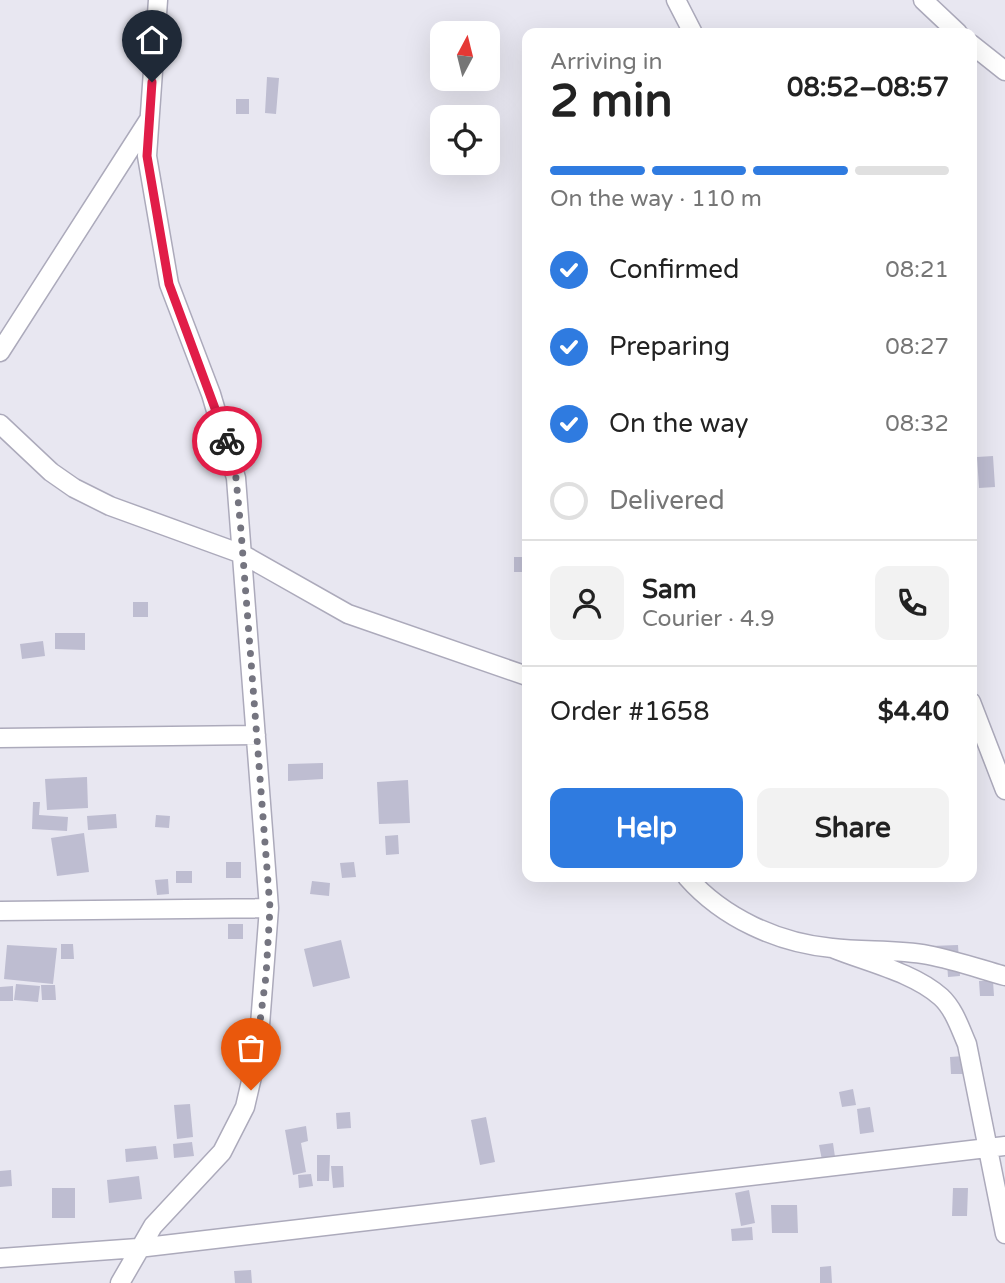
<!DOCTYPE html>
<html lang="en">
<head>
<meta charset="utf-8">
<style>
	:root { --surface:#fff; --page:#f2f2f2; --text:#222; --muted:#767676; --line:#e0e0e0; --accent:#2f7be0 }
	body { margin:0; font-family:"Varela Round",sans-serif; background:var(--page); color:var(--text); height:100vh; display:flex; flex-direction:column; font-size:26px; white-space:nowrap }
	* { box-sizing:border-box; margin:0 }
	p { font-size:23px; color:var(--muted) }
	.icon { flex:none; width:38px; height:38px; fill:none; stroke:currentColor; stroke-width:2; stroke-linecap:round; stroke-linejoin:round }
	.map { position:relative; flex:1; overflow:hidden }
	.drawer { position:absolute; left:522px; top:28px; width:455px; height:854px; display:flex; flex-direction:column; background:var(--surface); border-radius:14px; box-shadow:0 7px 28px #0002 }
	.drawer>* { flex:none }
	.needle { width:46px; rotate:7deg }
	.fabs { position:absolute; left:430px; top:21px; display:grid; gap:14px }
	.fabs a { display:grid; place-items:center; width:70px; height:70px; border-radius:14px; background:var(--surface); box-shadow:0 7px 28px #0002; font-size:35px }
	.pin { position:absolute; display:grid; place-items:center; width:60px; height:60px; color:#fff; margin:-72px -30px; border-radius:50% 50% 50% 0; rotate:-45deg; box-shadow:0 0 7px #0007 }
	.pin .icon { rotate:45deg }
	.courier { position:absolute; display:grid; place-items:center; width:70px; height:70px; margin:-35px; border:5px solid #e11d48; border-radius:50%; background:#fff; color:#222; box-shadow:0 2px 9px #0007 }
	.overview em { font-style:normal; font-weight:700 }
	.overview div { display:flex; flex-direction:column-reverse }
	.overview { display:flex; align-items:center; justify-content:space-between; height:119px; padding:0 28px }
	h1 { font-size:46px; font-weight:700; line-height:52px }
	.bar { display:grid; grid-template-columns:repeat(4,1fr); gap:10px 7px; align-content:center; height:84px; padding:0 28px }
	.bar i { height:9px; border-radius:5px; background:var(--line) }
	.bar .on { background:var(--accent) }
	.bar p { grid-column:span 4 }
	.line { display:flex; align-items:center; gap:18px; padding:0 28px; border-top:2px solid var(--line) }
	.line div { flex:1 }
	.round { display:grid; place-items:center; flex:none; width:74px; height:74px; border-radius:14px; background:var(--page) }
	ol { padding:0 28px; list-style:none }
	li { display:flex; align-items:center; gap:21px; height:77px }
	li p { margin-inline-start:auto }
	li .icon { padding:7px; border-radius:50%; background:var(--accent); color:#fff; stroke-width:4 }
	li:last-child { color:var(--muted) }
	li i { width:38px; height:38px; border:4px solid var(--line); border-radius:50% }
	.primary-button { display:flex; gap:14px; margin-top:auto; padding:14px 28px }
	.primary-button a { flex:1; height:80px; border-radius:14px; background:var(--accent); color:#fff; font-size:28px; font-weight:700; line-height:80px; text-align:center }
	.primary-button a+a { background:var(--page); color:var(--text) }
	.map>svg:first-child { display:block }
	.building { fill:#bebdd1 }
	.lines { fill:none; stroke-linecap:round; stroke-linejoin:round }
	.street-casing { stroke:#acaabb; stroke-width:21 }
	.street { stroke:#fff; stroke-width:18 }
	.done { stroke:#757580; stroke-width:7; stroke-dasharray:0 12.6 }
	.route { stroke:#e11d48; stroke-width:9 }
</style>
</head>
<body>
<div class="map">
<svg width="1005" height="1283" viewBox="0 0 1005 1283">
	<rect width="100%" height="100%" fill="#e8e7f1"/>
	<path class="building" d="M267 77 279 78 276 114 265 113Z
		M236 99H249V114H236Z
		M993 456 995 487 979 488 977 457Z
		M514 557H527V572H514Z
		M133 602H148V617H133Z
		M55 633H85V650L55 649Z
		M43 641 45 656 22 659 20 644Z
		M323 763V779L288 781V764Z
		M87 777 88 808 47 810 45 779Z
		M408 780 410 823 379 824 377 782Z
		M33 802H40L39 815 68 817 67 831 32 829Z
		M116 814 117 828 88 830 87 816Z
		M156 815 170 816 169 828 155 827Z
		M84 833 89 872 57 876 51 838Z
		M398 835 399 854 386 855 385 836Z
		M226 862H241V878H226Z
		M354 862 356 877 342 878 340 863Z
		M176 871H192V883H176Z
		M168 879 169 894 157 895 155 880Z
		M312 881 330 883 329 896 310 894Z
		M228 924H243V939H228Z
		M341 940 350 978 313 987 304 949Z
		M61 944H73L74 959H61Z
		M7 945 57 948 53 984 4 979Z
		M958 945 960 976 948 977 947 962 932 963 931 946Z
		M979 981H993L994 996H980Z
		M16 984 40 986 38 1002 14 1000Z
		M41 985H55L56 1000H42Z
		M13 986V1001H0V987Z
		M964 1056 965 1074H951L950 1057Z
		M853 1089 856 1105 842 1107 839 1092Z
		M190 1104 193 1137 177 1139 174 1105Z
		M870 1107 874 1132 860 1134 857 1109Z
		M350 1112 351 1128 337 1129 336 1113Z
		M486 1117 495 1162 480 1165 471 1120Z
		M306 1126 308 1141 301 1143 306 1172 293 1175 285 1130Z
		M192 1142 194 1156 174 1158 173 1144Z
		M833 1143 835 1157 822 1160 819 1145Z
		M156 1146 158 1159 126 1162 125 1149Z
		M317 1155H330L329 1181H317Z
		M331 1166H343L344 1187 333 1188Z
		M11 1170 12 1186 0 1187V1171Z
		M311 1174 313 1186 299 1188 298 1175Z
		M139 1176 142 1199 109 1203 107 1180Z
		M52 1188H75V1218H52Z
		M953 1188H968L967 1216H952Z
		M749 1190 755 1223 741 1226 735 1193Z
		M771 1205H797L798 1233H772Z
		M752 1227 753 1240 732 1241 731 1229Z
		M831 1266 832 1283H820V1267Z
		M251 1270 252 1283H235L234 1271Z"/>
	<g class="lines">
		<defs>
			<path id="street" d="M676 0 693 33
				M923 0 958 33
				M971 44 1005 71
				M0 352 148 121
				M0 424 51 472 74 488 110 506 242 554 348 614 527 676
				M971 702 1005 790
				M0 738 256 735
				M687 877C723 918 778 943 832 948 864 952 896 949 928 955 954 960 980 969 1005 976
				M0 911 269 908
				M832 948C866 962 913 972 941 997 954 1009 960 1028 967 1044L1005 1234
				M0 1258 138 1248 1005 1146
				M120 1283 153 1226 222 1152 245 1107 258 1051 269 908 236 478 211 394 169 284 147 156 158 0"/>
		</defs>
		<use href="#street" class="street-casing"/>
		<use href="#street" class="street"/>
	</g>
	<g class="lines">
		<path class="done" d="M227 441 236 478 241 531 270 908 266 976 251 1090"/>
		<path class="route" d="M152 82 147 156 169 284 227 441"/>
	</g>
</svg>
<div class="fabs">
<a><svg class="needle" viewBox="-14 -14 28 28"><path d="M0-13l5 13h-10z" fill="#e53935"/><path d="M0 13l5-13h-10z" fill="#767676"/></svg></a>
<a><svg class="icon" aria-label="locate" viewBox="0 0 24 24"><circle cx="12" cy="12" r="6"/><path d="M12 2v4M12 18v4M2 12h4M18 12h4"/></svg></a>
</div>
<div class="pin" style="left:251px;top:1090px;background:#ea580c"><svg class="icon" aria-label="bag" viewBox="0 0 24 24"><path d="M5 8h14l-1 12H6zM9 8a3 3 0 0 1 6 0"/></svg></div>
<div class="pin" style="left:152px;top:82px;background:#1f2937"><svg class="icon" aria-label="home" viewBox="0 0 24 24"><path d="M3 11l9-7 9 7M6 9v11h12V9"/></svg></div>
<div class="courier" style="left:227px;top:441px"><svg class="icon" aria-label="bike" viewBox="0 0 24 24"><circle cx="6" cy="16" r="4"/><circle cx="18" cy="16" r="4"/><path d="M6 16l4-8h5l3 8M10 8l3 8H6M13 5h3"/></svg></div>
<section class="drawer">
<div class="overview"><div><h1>2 min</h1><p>Arriving in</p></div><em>08:52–08:57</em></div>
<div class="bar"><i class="on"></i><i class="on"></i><i class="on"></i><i></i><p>On the way · 110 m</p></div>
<ol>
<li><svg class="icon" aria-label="check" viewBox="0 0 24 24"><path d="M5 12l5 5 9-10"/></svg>Confirmed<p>08:21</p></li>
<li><svg class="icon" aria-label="check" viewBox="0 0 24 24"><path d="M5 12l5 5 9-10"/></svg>Preparing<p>08:27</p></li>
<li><svg class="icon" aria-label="check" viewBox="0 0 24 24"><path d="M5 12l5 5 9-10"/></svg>On the way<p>08:32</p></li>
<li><i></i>Delivered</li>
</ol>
<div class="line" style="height:126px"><a class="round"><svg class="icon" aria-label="person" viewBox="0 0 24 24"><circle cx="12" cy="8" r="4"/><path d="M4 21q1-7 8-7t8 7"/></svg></a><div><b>Sam</b><p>Courier · 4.9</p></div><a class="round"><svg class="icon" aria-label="phone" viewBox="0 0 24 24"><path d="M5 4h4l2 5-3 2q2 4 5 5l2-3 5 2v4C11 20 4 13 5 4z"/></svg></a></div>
<div class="line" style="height:91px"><div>Order #1658</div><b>$4.40</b></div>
<div class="primary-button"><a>Help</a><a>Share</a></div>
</section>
</div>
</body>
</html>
